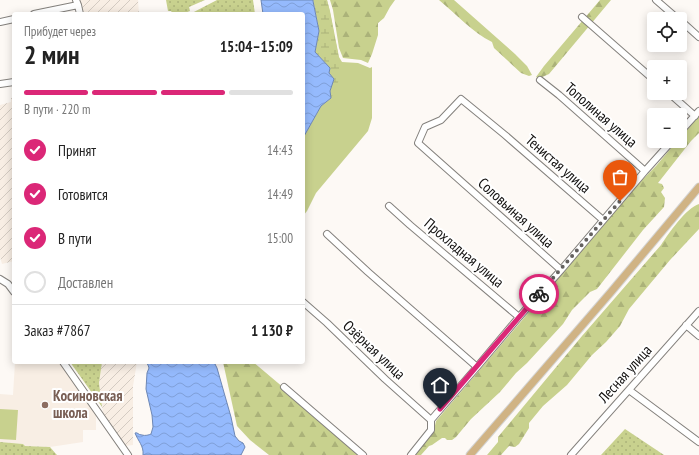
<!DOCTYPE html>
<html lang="ru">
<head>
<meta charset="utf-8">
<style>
	:root { --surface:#fff; --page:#f6f6f6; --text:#222; --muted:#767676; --line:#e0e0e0; --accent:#db2777 }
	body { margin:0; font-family:"PT Sans Narrow",sans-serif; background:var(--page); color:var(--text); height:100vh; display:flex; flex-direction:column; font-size:15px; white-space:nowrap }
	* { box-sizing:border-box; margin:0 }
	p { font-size:13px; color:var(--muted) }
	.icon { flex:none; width:22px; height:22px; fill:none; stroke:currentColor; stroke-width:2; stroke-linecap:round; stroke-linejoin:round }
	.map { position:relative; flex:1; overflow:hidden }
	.panel { position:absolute; left:12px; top:12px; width:293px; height:352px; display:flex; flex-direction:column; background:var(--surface); border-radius:4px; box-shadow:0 2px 10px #0003 }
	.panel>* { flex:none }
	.fabs { position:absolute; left:647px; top:12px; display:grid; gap:8px }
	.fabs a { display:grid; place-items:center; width:40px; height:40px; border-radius:4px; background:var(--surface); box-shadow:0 2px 10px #0003; font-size:20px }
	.pin { position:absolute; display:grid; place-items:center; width:34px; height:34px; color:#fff; margin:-41px -17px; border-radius:50% 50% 50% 0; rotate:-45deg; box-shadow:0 0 4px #0007 }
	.pin .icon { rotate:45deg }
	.courier { position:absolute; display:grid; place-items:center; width:40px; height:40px; margin:-20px; border:3px solid #db2777; border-radius:50%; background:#fff; color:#222; box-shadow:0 1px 5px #0007 }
	.overview em { font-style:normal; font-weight:600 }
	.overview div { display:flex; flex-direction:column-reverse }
	.overview { display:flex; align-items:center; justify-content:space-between; height:68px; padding:0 12px }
	h1 { font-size:26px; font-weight:600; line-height:30px }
	.bar { display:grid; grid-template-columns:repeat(4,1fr); gap:6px 4px; align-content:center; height:48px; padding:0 12px }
	.bar i { height:5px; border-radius:3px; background:var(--line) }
	.bar .on { background:var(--accent) }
	.bar p { grid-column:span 4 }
	.line { display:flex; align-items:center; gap:10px; padding:0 12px; border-top:1px solid var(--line) }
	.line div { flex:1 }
	ol { padding:0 12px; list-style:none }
	li { display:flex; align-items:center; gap:12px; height:44px }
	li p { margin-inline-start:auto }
	li .icon { padding:4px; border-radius:50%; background:var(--accent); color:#fff; stroke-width:4 }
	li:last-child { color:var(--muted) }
	li i { width:22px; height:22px; border:2px solid var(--line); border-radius:50% }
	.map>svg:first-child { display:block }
	.built { fill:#f8eee4 }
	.industrial { fill:url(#industrial-furrows) }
	.green { fill:#c8d18e }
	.forest { fill:url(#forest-firs) }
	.wetland { fill:url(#wetland-marsh) }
	.garden { fill:url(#garden-dots) }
	.water { fill:url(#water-waves); stroke:#6d87b5 }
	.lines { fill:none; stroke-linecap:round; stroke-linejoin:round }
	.minor-casing { stroke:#84817d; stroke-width:8 }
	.major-casing { stroke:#d4d4d4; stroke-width:9 }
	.minor { stroke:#fff; stroke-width:6 }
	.major { stroke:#d0b384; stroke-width:7 }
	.done { stroke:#64615f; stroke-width:4; stroke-dasharray:0 7.2 }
	.route { stroke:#db2777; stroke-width:5 }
	.education-dot { fill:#8d6e63; stroke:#fff; stroke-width:1.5 }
	.labels { text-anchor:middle; stroke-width:4; stroke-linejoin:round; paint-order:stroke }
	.street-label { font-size:15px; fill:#110f0e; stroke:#fff }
	.education-label { font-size:15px; font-weight:bold; fill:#785e54; stroke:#fff; text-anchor:start }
</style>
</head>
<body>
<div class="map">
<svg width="699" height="455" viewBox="0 0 699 455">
	<defs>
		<pattern id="industrial-furrows" width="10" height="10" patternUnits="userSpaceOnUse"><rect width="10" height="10" fill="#f8eee4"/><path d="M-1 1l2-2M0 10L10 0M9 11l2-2" fill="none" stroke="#d4cbc2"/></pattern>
		<pattern id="forest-firs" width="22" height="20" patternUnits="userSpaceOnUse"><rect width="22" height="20" fill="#c8d18e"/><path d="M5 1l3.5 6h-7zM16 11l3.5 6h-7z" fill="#abb279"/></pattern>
		<pattern id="wetland-marsh" width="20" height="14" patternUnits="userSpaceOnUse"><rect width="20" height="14" fill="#c8d18e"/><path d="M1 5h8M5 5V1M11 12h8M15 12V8" fill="none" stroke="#abb279"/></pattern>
		<pattern id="garden-dots" width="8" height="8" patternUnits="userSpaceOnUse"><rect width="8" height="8" fill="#c8d18e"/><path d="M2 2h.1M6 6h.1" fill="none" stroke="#abb279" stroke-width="1.8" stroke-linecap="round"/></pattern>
		<pattern id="water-waves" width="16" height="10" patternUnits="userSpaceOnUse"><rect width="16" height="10" fill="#95bafd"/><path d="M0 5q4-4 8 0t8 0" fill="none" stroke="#7f9fd8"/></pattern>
	</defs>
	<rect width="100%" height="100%" fill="#fdf9f5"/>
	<path class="built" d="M15 362H60L96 414V430H83V442L50 447 25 446 23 444 0 442V394L13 395Z"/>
	<path class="industrial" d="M80 0H138L139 14H84Z
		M14 97V261L2 264 0 257V105L11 102V98Z
		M102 362H137L133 386V445L125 446 103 413 99 383Z"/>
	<path class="green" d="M327 0 330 11 339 57 342 62 358 63 370 68 372 67V118L368 131 316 193 307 211 303 216V138L321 106 331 98Z
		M0 409 18 410 16 440 0 439Z"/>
	<path class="forest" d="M330 0H395L390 7 384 18 378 23V35L372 54 368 63 361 60 343 58 339 48 333 10Z
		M439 0H454L515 54 527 66 532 75 529 76 521 73 494 48 492 42C472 32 456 14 439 0Z
		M600 0H611L549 74 540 78 536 77 544 66Z
		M699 116V133L691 141 658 183 662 184 664 188 661 192 665 198 664 207 643 230 597 289 590 292 572 310 563 324 527 363 516 373 500 392 471 419 456 437 452 440H447L445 438H442L432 445 429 446 421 455H412L434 430 436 421 536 304 639 183 656 166 677 141H680V138Z
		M699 204V229L670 260 629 309 620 326 606 342 592 355 567 385 543 406 529 423V428L519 444 515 447 509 446 501 455H487L498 442V437L582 336 661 245C669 233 686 208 699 204Z
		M223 362H253L297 399 361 455H269L250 440 237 426Z"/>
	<path class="wetland" d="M313 0H327C330 11 332 23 334 34 339 58 345 77 331 98L330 91 334 79 329 73 330 68 315 52 319 31Z"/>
	<path class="garden" d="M166 0H205L189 7 190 11 182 14H173L171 11H168Z
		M217 0H253L255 14H190Z
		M70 362H102L99 383 102 407Z
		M625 429 664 455H601Z
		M0 442 23 444 25 446 50 447 56 454 57 455H0Z"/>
	<path class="water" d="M261 0H313V1L319 31 315 52 330 68 329 73 334 79 330 91 331 98 321 106 303 138V14H263Z
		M146 362H214L217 368 231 417 235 436 239 441 243 443 245 447 241 455H143C144 446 138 441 135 433 138 432 138 435 142 435 145 436 149 435 151 434L153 427 152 415 146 389 147 373 149 368 148 365Z"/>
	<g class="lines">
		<defs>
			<path id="minor" d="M656 0 678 19
				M78 5 80 14
				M34 14 78 5 76 0
				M582 17 654 80
				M680 20 699 37
				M0 22 14 19
				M540 80 559 95 645 171
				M0 84 14 82
				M669 93 695 116
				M680 132 699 111
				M389 206 410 225 519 317
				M327 234 368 272 477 367 431 420
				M561 270 418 143 425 127 441 120 461 99 505 135 603 220
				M0 279 8 284 14 292
				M303 302 327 323 385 379 431 420V430L411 455
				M686 325 699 336
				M63 362 128 455
				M477 367 519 317 561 270 645 171 672 141
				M284 387 363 455
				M629 390 699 442
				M571 455 699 311"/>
			<path id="major" d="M470 455 611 292 699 187"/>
		</defs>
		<use href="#minor" class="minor-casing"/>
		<use href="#major" class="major-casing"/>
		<use href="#minor" class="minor"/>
		<use href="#major" class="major"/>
	</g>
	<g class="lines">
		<path class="done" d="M539 294 620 201"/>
		<path class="route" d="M440 409 539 294"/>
	</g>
	<circle class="education-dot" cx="45" cy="405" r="4"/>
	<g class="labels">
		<g class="street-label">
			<text transform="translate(601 115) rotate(41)" y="5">Тополиная улица</text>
			<text transform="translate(558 164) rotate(41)" y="5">Тенистая улица</text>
			<text transform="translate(516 213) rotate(42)" y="5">Соловьиная улица</text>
			<text transform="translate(464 253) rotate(40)" y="5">Прохладная улица</text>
			<text transform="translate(374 350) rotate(43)" y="5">Озёрная улица</text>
			<text transform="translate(625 374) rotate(-48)" y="5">Лесная улица</text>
		</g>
		<g class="education-label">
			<text x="53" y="401">Косиновская<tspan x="53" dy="17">школа</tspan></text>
		</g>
	</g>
</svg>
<div class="fabs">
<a><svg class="icon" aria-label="locate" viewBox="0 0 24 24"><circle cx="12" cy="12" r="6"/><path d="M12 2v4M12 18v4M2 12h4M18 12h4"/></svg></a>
<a>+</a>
<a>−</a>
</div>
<div class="pin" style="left:620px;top:201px;background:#ea580c"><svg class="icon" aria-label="bag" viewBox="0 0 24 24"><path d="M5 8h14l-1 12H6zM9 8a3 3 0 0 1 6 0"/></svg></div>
<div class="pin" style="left:440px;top:409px;background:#1f2937"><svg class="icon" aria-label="home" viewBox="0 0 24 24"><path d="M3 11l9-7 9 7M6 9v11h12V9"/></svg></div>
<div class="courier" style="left:539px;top:294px"><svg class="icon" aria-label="bike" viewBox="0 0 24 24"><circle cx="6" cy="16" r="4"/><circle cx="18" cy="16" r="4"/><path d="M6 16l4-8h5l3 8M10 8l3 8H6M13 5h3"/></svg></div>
<section class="panel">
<div class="overview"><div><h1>2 мин</h1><p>Прибудет через</p></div><em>15:04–15:09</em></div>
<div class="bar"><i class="on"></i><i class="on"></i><i class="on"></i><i></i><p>В пути · 220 m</p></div>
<ol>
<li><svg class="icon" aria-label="check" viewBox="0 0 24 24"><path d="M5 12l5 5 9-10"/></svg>Принят<p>14:43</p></li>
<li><svg class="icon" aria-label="check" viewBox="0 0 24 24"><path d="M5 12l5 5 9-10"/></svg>Готовится<p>14:49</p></li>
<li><svg class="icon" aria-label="check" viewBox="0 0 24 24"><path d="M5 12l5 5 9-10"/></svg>В пути<p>15:00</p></li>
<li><i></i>Доставлен</li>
</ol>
<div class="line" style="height:52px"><div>Заказ #7867</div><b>1 130 ₽</b></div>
</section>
</div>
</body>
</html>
